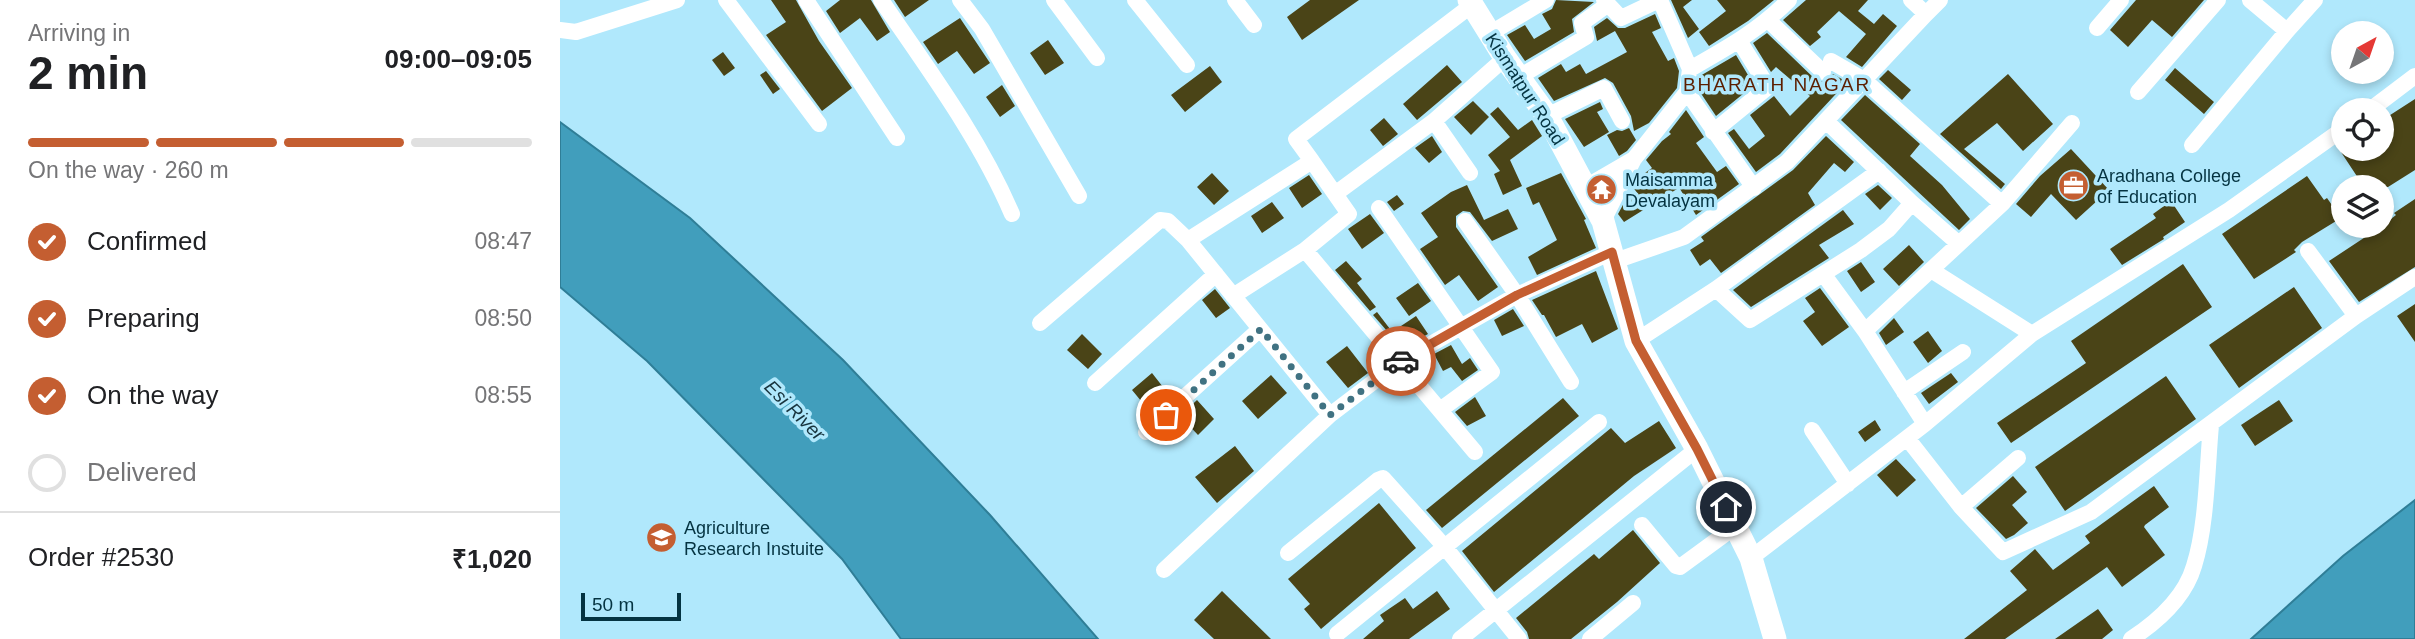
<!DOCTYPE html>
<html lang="en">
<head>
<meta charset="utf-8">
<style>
	:root { --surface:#fff; --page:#f2f2f2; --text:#202124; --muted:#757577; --line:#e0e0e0; --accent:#c45e31 }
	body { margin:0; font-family:Arial,sans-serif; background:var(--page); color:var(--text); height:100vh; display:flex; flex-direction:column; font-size:26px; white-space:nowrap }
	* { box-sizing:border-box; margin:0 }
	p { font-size:23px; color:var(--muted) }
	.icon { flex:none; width:38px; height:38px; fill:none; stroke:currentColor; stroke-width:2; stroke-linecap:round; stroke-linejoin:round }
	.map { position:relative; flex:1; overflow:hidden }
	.side { display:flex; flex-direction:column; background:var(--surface); width:560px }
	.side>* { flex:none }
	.needle { width:46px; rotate:40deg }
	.controls { position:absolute; left:1771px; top:21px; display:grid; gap:14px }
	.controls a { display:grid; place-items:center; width:63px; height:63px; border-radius:50%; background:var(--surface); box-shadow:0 4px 10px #0003; font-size:35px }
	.scale { position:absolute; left:21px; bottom:18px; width:100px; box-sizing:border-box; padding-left:7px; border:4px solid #043341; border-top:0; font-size:19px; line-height:24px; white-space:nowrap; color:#043341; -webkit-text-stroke:5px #b0e8fc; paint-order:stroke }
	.pin { position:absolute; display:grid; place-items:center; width:60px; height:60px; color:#fff; margin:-30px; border:4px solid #fff; border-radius:50%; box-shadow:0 2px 7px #0007 }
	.courier { position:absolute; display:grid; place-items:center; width:70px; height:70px; margin:-35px; border:5px solid #c45e31; border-radius:50%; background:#fff; color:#222; box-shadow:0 2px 9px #0007 }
	.head em { font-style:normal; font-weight:700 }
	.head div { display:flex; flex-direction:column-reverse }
	.head { display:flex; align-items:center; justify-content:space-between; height:119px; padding:0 28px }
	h1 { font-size:46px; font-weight:700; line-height:52px }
	.bar { display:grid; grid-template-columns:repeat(4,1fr); gap:10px 7px; align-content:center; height:84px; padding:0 28px }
	.bar i { height:9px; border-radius:5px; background:var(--line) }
	.bar .current { background:var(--accent) }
	.bar p { grid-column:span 4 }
	.line { display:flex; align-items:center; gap:18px; padding:0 28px; border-top:2px solid var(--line) }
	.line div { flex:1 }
	ol { padding:0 28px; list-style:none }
	li { display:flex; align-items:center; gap:21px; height:77px }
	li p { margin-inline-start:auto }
	li .icon { padding:7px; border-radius:50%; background:var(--accent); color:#fff; stroke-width:4 }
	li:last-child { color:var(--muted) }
	li i { width:38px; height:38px; border:4px solid var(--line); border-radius:50% }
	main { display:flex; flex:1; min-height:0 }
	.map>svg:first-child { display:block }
	.water { fill:#419ebc; stroke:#2f7e97; stroke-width:2 }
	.building { fill:#4a4417 }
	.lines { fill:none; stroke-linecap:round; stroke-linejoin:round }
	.street { stroke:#fff; stroke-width:16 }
	.secondary { stroke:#fff; stroke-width:23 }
	.done { stroke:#407282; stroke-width:7; stroke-dasharray:0 12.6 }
	.route { stroke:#c45e31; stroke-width:9 }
	.labels { text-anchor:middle; stroke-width:7; stroke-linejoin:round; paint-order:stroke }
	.street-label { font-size:18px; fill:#043341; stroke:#b0e8fc }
	.poi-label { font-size:18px; fill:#043341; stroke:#b0e8fc; text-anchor:start }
	.neighbourhood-label { font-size:19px; letter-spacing:2px; fill:#5c1e00; stroke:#b0e8fc }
	.water-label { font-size:19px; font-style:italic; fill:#18343e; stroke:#b0e8fc }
</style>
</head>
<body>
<main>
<section class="side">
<div class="head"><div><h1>2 min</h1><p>Arriving in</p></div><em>09:00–09:05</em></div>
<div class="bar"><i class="current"></i><i class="current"></i><i class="current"></i><i></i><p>On the way · 260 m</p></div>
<ol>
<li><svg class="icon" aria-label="check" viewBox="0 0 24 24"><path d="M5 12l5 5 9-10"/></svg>Confirmed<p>08:47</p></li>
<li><svg class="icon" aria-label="check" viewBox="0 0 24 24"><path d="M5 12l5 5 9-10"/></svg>Preparing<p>08:50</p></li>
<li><svg class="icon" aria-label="check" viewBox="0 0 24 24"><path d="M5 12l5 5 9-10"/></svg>On the way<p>08:55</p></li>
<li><i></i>Delivered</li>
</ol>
<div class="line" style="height:91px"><div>Order #2530</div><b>₹1,020</b></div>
</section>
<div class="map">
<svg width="1855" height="639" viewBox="0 0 1855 639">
	<rect width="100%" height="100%" fill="#b0e8fc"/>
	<path class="water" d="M0 122 130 218 283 360 430 515 538 639H341L282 559 87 361 0 287Z
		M1855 500V639H1691L1783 556Z"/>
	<path class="building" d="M211 0H236L259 41 292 88 262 111 206 35 226 22Z
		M280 0H311L330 32 317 41 300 18 280 33 266 11Z
		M334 0H369L345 17Z
		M750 0H799L742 40 727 17Z
		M996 0 1034 2 1012 19 1014 32 965 61 947 35 965 25 974 39 991 29 982 14 992 9Z
		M1111 0H1132L1123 7 1139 29 1128 38Z
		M1157 0H1214L1188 21 1149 46 1139 32 1166 11Z
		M1246 0H1308L1298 11 1314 24 1323 14 1337 26 1302 67 1286 57 1306 34 1279 11 1257 32 1261 37 1250 46 1223 20Z
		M1576 0H1644L1612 37 1592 20 1568 47 1550 30Z
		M1095 14 1101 28 1092 32 1108 61 1114 58 1119 71 1117 88 1089 123 1074 131 1071 116 1053 83 1045 78 994 101 978 78 1001 64 1006 72 1020 64 1026 74 1067 52 1055 31 1037 41 1034 27 1047 18 1058 28H1065Z
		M400 18 430 63 414 74 397 51 378 64 363 42Z
		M1207 33 1256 80 1267 82 1273 74 1287 82 1220 154 1196 172 1168 133 1174 129 1189 149 1205 136 1190 115 1214 96 1230 116 1250 96 1216 67 1211 72 1193 43Z
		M488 40 504 63 485 75 470 53Z
		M163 52 175 68 164 76 152 60Z
		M1176 55 1194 85 1156 116 1138 89 1140 76Z
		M887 65 902 82 857 120 843 104Z
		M650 66 662 82 625 112 611 95Z
		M1615 68 1654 102 1644 114 1605 80Z
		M1328 70 1351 90 1342 100 1319 79Z
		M206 71 220 89 213 94 200 75Z
		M1448 74 1493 124 1463 151 1437 123 1404 149 1445 184 1441 189 1380 134Z
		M442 85 455 106 440 117 426 97Z
		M1305 95 1360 144 1350 156 1382 185 1410 219 1399 230 1281 120Z
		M1855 99V170L1828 187H1804L1779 149H1822V125L1826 122 1824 119Z
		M913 101 929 117 911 135 894 117Z
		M1040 102 1043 109 1037 112 1049 132 1024 147 1005 119Z
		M938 107 958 130 972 120 982 136 950 160 962 186 943 195 934 174 940 171 928 155 950 137 930 114Z
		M1126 110 1144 137 1136 143 1157 172 1166 166 1179 184 1136 215 1120 189H1117L1064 222 1058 214 1064 203 1078 194 1072 186 1075 180 1092 168 1086 160 1102 141 1111 134 1109 132Z
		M824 118 838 134 823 146 810 130Z
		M1069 128 1076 140 1067 151 1059 156 1047 135 1057 130 1062 131Z
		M872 136 882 152 869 163 855 148Z
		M1266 136 1294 162 1285 172 1274 163 1248 193 1255 205 1161 273 1150 259 1140 266 1130 250 1144 241 1141 237 1233 170Z
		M1511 149 1549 190 1516 220 1491 194 1471 217 1456 204 1480 176Z
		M652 173 669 191 654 205 637 187Z
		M1001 173 1026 219 1024 220 1036 248 977 275 968 257 997 240 979 202 973 205 966 188Z
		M749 175 762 194 742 208 729 188Z
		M1747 176 1764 200 1767 198 1781 218 1742 242 1734 250 1736 252 1694 279 1662 234Z
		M907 185 924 220 948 209 958 229 932 241 910 212 903 211 896 216V227L938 287 918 301 899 275 885 285 860 249 878 237 861 213 891 192Z
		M1318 185 1332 198 1320 210 1305 194Z
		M837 195 844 204 834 211 827 202Z
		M1855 199V267L1799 302 1769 261 1822 226 1836 215 1834 213Z
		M1611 201 1625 222 1603 237 1604 239 1562 265 1550 249 1596 218 1593 214Z
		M712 202 724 218 702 233 691 216Z
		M1283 210 1294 224 1259 245 1269 258 1191 307 1173 290Z
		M810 214 824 233 802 249 788 229Z
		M1349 245 1364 262 1339 286 1323 269Z
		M786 261 802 279 797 283 816 307 810 311 775 270Z
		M1301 262 1315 282 1301 292 1287 271Z
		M1623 264 1652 307 1451 443 1437 423 1526 363 1511 341Z
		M1036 271 1058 329 1032 343 1022 324 996 337 984 315H982L972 300Z
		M858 283 871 301 849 316 836 298Z
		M1734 287 1762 328 1679 388 1649 345Z
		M1260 288 1289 327 1262 346 1243 321 1255 312 1245 298Z
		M655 289 670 308 656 318 642 300Z
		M1855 304V342L1837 316Z
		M953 309 964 326 942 336 934 320Z
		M817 312 830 329 827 331 813 315Z
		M856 316 868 334 842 349 829 334Z
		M1334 318 1344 332 1326 345 1319 333Z
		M1368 331 1382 351 1368 363 1353 342Z
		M522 334 542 354 528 369 507 350Z
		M891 345 902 364 910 358 918 370 902 381 891 367 883 371 874 354Z
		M787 346 808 373 788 388 766 362Z
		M592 373 610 396 591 413 572 390Z
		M1391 373 1398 382 1369 404 1361 393Z
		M711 375 727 393 698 419 682 401Z
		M1606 376 1636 419 1505 511 1475 467Z
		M915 397 926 416 907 426 895 412Z
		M1003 398 1019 416 882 528 866 510Z
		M637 400 654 419 638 435 620 416Z
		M1719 400 1733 421 1695 446 1681 425Z
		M1315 420 1321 430 1305 442 1298 432Z
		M1099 421 1116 448 1074 476 934 592 902 551 1051 428 1065 443Z
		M675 446 694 471 657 503 635 477Z
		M1336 459 1356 480 1337 497 1317 475Z
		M1453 476 1467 492 1452 505 1468 523 1454 535 1446 539 1416 508Z
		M1594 486 1609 507 1585 525 1584 527 1605 555 1562 587 1547 567 1445 639H1404L1467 590 1450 571 1475 549 1493 570 1530 543 1525 536Z
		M819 503 856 548 761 629 744 609 750 604 728 579Z
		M1073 530 1100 563 1057 602 1011 639H969L967 632 956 618 1034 554 1039 559Z
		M662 591 711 639H654L634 620Z
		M877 591 890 609 849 639H803L824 621 820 615 845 598 853 609Z
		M1538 609 1553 630 1542 639H1495Z"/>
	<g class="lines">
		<path class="street" d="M166 0 259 124
			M246 0 337 138
			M321 0C368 69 419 137 452 214
			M400 0 422 29 519 196
			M494 0 537 58
			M575 0 627 65
			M675 0 694 25
			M1044 0 1061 18 1099 0
			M1100 0 1130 69 1127 92 1194 188
			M1690 0 1727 31
			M1366 14 1380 0
			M1209 21 1263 72
			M1537 28 1561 0
			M0 30 16 32 117 0
			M929 34 986 0
			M1271 61 1304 80 1442 204
			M1130 69C1167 48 1198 31 1229 0
			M959 77 1026 37 1022 23 1047 5
			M1578 92 1658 0
			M1810 110 1855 76
			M987 116 1044 88 1062 121
			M874 121 910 173
			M1266 121 1352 203 1399 244
			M1153 132 1208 87 1180 42
			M1632 145 1727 31 1755 0
			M1024 188 1074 159
			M775 194 874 121 945 58
			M819 208 932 372 880 410
			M905 221 957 295 1011 382
			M1043 221 1074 159 1127 92
			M745 250 915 452
			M1055 261 1124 237 1227 162 1366 14 1351 0
			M1371 270 1472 334
			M1264 275 1305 331
			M1156 289 1190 320 1301 250 1329 229 1352 203
			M673 296 745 250 789 214 752 161
			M1796 316 1855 277
			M480 323 600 220 608 221 628 240
			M1076 341 1156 289 1319 171
			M535 383 656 274
			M1344 392 1403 352
			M770 415 628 240 752 161 736 139 912 5
			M1365 424 1472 334 1669 210 1783 129
			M1252 430 1288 484
			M586 432 700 329
			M1347 438 1401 507 1443 552 1531 512 1796 316 1748 251
			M1401 507 1458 458
			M1082 525 1116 566 1120 567 1176 526
			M728 553 818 480 823 478 884 546 959 639
			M1191 558 1365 424 1305 331 1442 204 1512 123
			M604 570 770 415 841 361 957 295 1052 252
			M777 634 1039 422
			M900 639 1137 449
			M1030 639 1073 603
			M1571 639C1597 622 1625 597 1634 566 1647 525 1647 468 1651 425"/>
		<path class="secondary" d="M909 0 945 58 987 116 1043 221 1076 341 1137 449 1191 558 1215 639"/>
	</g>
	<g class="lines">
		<path class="done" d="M606 415 701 329 770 415 841 361"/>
		<path class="route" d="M841 361 957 295 1052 252 1076 341 1137 449 1166 507"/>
	</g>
	<defs>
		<symbol id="office-disc" viewBox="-11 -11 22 22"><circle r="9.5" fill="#c45e31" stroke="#b0e8fc"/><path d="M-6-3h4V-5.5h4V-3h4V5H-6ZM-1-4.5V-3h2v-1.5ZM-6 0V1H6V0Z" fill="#fff"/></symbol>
		<symbol id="temple-disc" viewBox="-11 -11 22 22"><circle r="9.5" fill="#c45e31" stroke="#b0e8fc"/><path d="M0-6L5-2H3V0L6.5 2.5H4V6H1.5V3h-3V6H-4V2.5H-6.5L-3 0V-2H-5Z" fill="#fff"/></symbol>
		<symbol id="university-disc" viewBox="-11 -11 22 22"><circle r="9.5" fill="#c45e31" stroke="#b0e8fc"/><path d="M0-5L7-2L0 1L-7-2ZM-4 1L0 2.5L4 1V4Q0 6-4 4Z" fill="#fff"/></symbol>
	</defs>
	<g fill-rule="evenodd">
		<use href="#office-disc" x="1496" y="168" width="35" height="35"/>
		<use href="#temple-disc" x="1024" y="172" width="35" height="35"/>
		<use href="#university-disc" x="84" y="520" width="35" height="35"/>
	</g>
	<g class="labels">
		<g class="street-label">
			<text transform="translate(965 89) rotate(57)" y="6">Kismatpur Road</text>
		</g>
		<g class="poi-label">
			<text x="1537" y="182">Aradhana College<tspan x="1537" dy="21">of Education</tspan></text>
			<text x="1065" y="186">Maisamma<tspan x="1065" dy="21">Devalayam</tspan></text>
			<text x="124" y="534">Agriculture<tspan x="124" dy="21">Research Instuite</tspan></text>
		</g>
		<g class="neighbourhood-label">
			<text x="1217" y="91">BHARATH NAGAR</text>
		</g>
		<g class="water-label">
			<text transform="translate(235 410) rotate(45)" y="7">Esi River</text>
		</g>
	</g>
</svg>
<div class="controls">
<a><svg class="needle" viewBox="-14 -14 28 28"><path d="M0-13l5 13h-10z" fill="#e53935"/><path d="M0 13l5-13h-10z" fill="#757577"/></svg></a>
<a><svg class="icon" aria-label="locate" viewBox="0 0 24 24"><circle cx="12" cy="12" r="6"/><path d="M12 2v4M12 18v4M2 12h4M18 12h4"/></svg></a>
<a><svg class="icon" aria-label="layers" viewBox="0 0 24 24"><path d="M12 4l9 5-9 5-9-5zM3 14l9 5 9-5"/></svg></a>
</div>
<div class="scale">50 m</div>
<div class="pin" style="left:606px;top:415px;background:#ea580c"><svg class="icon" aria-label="bag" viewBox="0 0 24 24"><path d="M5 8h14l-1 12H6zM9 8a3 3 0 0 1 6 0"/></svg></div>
<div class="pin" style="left:1166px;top:507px;background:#1f2937"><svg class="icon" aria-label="home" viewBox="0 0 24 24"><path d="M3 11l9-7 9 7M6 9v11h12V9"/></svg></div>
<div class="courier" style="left:841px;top:361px"><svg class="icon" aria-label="car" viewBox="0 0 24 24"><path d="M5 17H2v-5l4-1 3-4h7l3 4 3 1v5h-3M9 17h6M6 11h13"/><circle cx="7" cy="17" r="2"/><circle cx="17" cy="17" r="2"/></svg></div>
</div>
</main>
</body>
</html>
